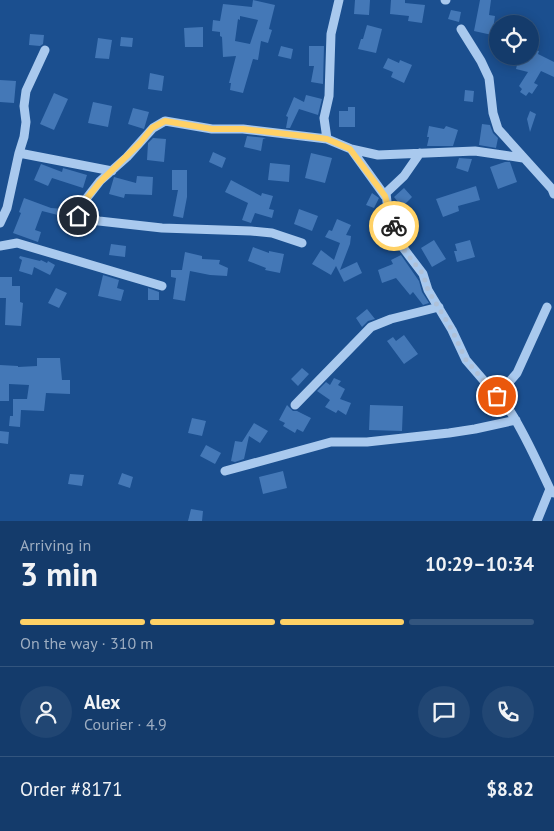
<!DOCTYPE html>
<html lang="en">
<head>
<meta charset="utf-8">
<style>
	:root { --surface:#143b6b; --page:#214673; --text:#f1f3f6; --muted:#9dadc1; --line:#33557e; --accent:#ffd166 }
	body { margin:0; font-family:"PT Sans",sans-serif; background:var(--page); color:var(--text); height:100vh; display:flex; flex-direction:column; font-size:19px; white-space:nowrap }
	* { box-sizing:border-box; margin:0 }
	p { font-size:16px; color:var(--muted) }
	.icon { flex:none; width:28px; height:28px; fill:none; stroke:currentColor; stroke-width:2; stroke-linecap:round; stroke-linejoin:round }
	.map { position:relative; height:521px; overflow:hidden }
	.sheet { display:flex; flex-direction:column; background:var(--surface); flex:1 }
	.sheet>* { flex:none }
	.tools { position:absolute; left:489px; top:15px; display:grid; gap:10px }
	.tools a { display:grid; place-items:center; width:50px; height:50px; border-radius:50%; background:var(--surface); box-shadow:0 2px 12px #0003,0 0 0 1px var(--line); font-size:25px }
	.pin { position:absolute; display:grid; place-items:center; width:42px; height:42px; color:#fff; margin:-21px; border:2px solid #fff; border-radius:50%; box-shadow:0 1px 5px #0007 }
	.courier { position:absolute; display:grid; place-items:center; width:50px; height:50px; margin:-25px; border:4px solid #ffd166; border-radius:50%; background:#fff; color:#222; box-shadow:0 1px 6px #0007 }
	.overview em { font-style:normal; font-weight:600 }
	.overview div { display:flex; flex-direction:column-reverse }
	.overview { display:flex; align-items:center; justify-content:space-between; height:85px; padding:0 20px }
	h1 { font-size:32px; font-weight:600; line-height:38px }
	.bar { display:grid; grid-template-columns:repeat(4,1fr); gap:8px 5px; align-content:center; height:60px; padding:0 20px }
	.bar i { height:6px; border-radius:4px; background:var(--line) }
	.bar .active { background:var(--accent) }
	.bar p { grid-column:span 4 }
	.line { display:flex; align-items:center; gap:12px; padding:0 20px; border-top:1px solid var(--line) }
	.line div { flex:1 }
	.round { display:grid; place-items:center; flex:none; width:52px; height:52px; border-radius:26px; background:var(--page) }
	.map>svg:first-child { display:block }
	.building { fill:#4478b7; fill-rule:evenodd }
	.lines { fill:none; stroke-linecap:round; stroke-linejoin:round }
	.minor { stroke:#a9c9ee; stroke-width:9 }
	.done { stroke:#afc1d8; stroke-width:5; stroke-dasharray:0 9 }
	.route { stroke:#ffd166; stroke-width:6 }
</style>
</head>
<body>
<div class="map">
<svg width="554" height="521" viewBox="0 0 554 521">
	<rect width="100%" height="100%" fill="#1b4f8f"/>
	<path class="building" d="M253 0 275 5 269 29 272 30 268 43 261 41 258 60 253 59 243 93 230 90 231 83H229L236 56 223 57 222 37 220 36V32L212 31 213 20 220 21 223 4 252 7ZM240 16 258 20 250 44 235 41 238 19 240 20Z
		M355 0H370L369 15 354 14Z
		M391 0H405V3L425 5 422 23 408 21 409 16 390 14Z
		M480 0H491L489 15 495 16 492 35 474 31Z
		M451 10 461 12 459 22 448 19Z
		M367 25 382 29 376 53 358 49 361 39H363Z
		M203 27V47H185L184 28Z
		M30 34 44 35 43 44 40 46 29 45Z
		M121 37 133 38 132 47 120 46Z
		M98 38 112 40 109 59 95 58Z
		M281 46 293 49 291 59 278 56Z
		M309 46H324L323 84 311 82 314 66H309Z
		M530 49 539 51 538 54 554 62V77L541 71 534 83 538 85 532 94 529 92 526 96 520 92 522 89 519 86 528 72 516 69 519 57 530 56Z
		M388 58 399 63 400 60 412 65 404 83 391 77 393 72 383 68Z
		M150 73 164 76 162 91 148 89Z
		M0 80 16 81 14 103 0 102Z
		M465 90 474 91 473 102 464 101Z
		M54 93 68 99 54 130 40 124Z
		M306 95 322 99 318 115 299 109 290 128H286L288 117 286 116 294 97 304 102Z
		M93 102 112 106 108 127 88 123Z
		M348 107H355V127H339V111H348Z
		M133 108 149 112 144 129 128 124Z
		M530 111 536 114 530 132 527 119Z
		M482 124 490 125 493 133 498 138 496 148 479 145Z
		M429 126 444 129 446 126 458 130 453 146H427L429 137H427Z
		M247 136 266 138 263 139 261 151 244 147Z
		M153 138 166 139 164 162 147 160 148 143Z
		M213 152 226 158 222 168 209 162Z
		M311 153 332 158 325 183 305 178Z
		M459 158 472 159 468 172 456 168Z
		M505 162H510L517 182 498 189 490 167Z
		M270 163 290 165 289 182 268 180Z
		M41 164 62 172 63 168 87 175 83 188 52 178 48 186 34 180Z
		M172 170H187V197L183 218 173 216 178 190H172Z
		M137 176 153 177 152 195 125 194 124 198 109 194 114 177 136 183Z
		M231 180 261 196 262 193 273 196 269 209 274 210 272 218 255 213 251 223 242 220 248 203 225 192Z
		M476 186 480 200 458 206 459 211 443 217 436 199Z
		M404 188 412 197 402 207 394 197Z
		M372 193 379 198 374 208 366 205Z
		M24 198 51 208 63 209 62 216 42 211 35 230 41 232 38 242 13 233 21 213 19 212Z
		M299 209 318 216 312 231 294 224Z
		M337 219 351 225 346 235 351 236 350 244 340 270 357 262 362 273 344 282 336 266 331 275 312 264 321 250 334 260 340 243 325 237 329 230 332 231Z
		M434 240 446 259 432 267 421 248Z
		M470 240 475 257 457 262 454 251H457L455 244Z
		M111 244 126 246 125 257 109 255Z
		M253 247 269 253V251L284 254 280 273 265 270 266 268 248 261Z
		M185 252 202 256V259L220 260 219 264 228 268 227 276 210 275 190 271 185 301 173 299 176 278 171 277V270H182Z
		M401 255 419 281 422 292 429 303 423 305 413 292 410 295 396 278 382 283 378 270 393 264 391 260Z
		M20 256 40 261 41 260 47 263 48 261 55 265 50 275 34 267 32 275 19 271 22 260 19 258Z
		M103 275 119 280 117 288 124 290 121 301 98 296Z
		M0 277H12V286H20V302L23 303 21 326 5 325 6 298H0Z
		M56 288 67 293 59 308 48 303Z
		M148 288 159 292V300H148Z
		M367 309 375 319 368 321 362 327 356 318Z
		M404 335 418 354 404 364 387 341 393 337 396 341Z
		M37 358H60L62 380H70V394L46 393 44 411 21 410 20 427 9 426 10 416H13V399H27L29 385 9 384V401H0V365L18 366V367L37 366Z
		M302 368 309 374 298 386 291 379Z
		M334 378 341 381 338 385 345 389 340 399 351 403 346 415 338 410 336 413 325 407 330 400 317 391 326 382 330 385Z
		M287 405 293 411H297L311 418 303 432 297 429 295 433 283 426 285 423 279 420Z
		M370 405 403 406 402 431 369 430Z
		M192 418 206 421 202 436 188 433Z
		M254 423 268 431 260 443 249 436 244 459 235 462 231 461 235 441 242 442Z
		M0 431 9 432 8 444 0 443Z
		M206 445 221 453 215 464 200 456Z
		M283 471 287 488 263 494 259 477Z
		M122 473 133 477 130 488 118 484Z
		M70 474 84 475 82 486 68 484Z
		M191 509 203 511 202 521H188Z"/>
	<g class="lines">
		<path class="minor" d="M445 0H446
			M461 29 481 61 489 78 493 113 498 129 552 189 554 194
			M327 139 324 118 329 96 331 34 339 0
			M351 149 385 196
			M19 153 112 171
			M420 153 404 176 386 193 388 210 401 245 423 274 428 290 452 330 466 360 510 411C526 436 537 462 550 489L554 493
			M0 223 7 208 19 153 24 137 26 122 24 106 26 91 45 50
			M302 243 272 233 251 231 162 228 99 221 78 216 79 208 100 181 127 157 153 128 165 121 212 129H243L327 139 351 149 378 155 475 151 523 158
			M0 246 17 243 162 286
			M497 396 517 373 547 307
			M295 405 371 327 391 319 439 307
			M225 471 331 442H367L449 433 475 429 516 420
			M537 521 550 489"/>
	</g>
	<g class="lines">
		<path class="done" d="M394 226 401 246 423 274 428 290 452 330 466 360 497 396"/>
		<path class="route" d="M78 216 79 208 100 182 140 143 152 128 165 121 212 129H243L312 137 327 139 350 149 385 196 394 226"/>
	</g>
</svg>
<div class="tools">
<a><svg class="icon" aria-label="locate" viewBox="0 0 24 24"><circle cx="12" cy="12" r="6"/><path d="M12 2v4M12 18v4M2 12h4M18 12h4"/></svg></a>
</div>
<div class="pin" style="left:497px;top:396px;background:#ea580c"><svg class="icon" aria-label="bag" viewBox="0 0 24 24"><path d="M5 8h14l-1 12H6zM9 8a3 3 0 0 1 6 0"/></svg></div>
<div class="pin" style="left:78px;top:216px;background:#1f2937"><svg class="icon" aria-label="home" viewBox="0 0 24 24"><path d="M3 11l9-7 9 7M6 9v11h12V9"/></svg></div>
<div class="courier" style="left:394px;top:226px"><svg class="icon" aria-label="bike" viewBox="0 0 24 24"><circle cx="6" cy="16" r="4"/><circle cx="18" cy="16" r="4"/><path d="M6 16l4-8h5l3 8M10 8l3 8H6M13 5h3"/></svg></div>
</div>
<section class="sheet">
<div class="overview"><div><h1>3 min</h1><p>Arriving in</p></div><em>10:29–10:34</em></div>
<div class="bar"><i class="active"></i><i class="active"></i><i class="active"></i><i></i><p>On the way · 310 m</p></div>
<div class="line" style="height:90px"><a class="round"><svg class="icon" aria-label="person" viewBox="0 0 24 24"><circle cx="12" cy="8" r="4"/><path d="M4 21q1-7 8-7t8 7"/></svg></a><div><b>Alex</b><p>Courier · 4.9</p></div><a class="round"><svg class="icon" aria-label="chat" viewBox="0 0 24 24"><path d="M4 5h16v11H9l-5 4z"/></svg></a><a class="round"><svg class="icon" aria-label="phone" viewBox="0 0 24 24"><path d="M5 4h4l2 5-3 2q2 4 5 5l2-3 5 2v4C11 20 4 13 5 4z"/></svg></a></div>
<div class="line" style="height:65px"><div>Order #8171</div><b>$8.82</b></div>
</section>
</body>
</html>
